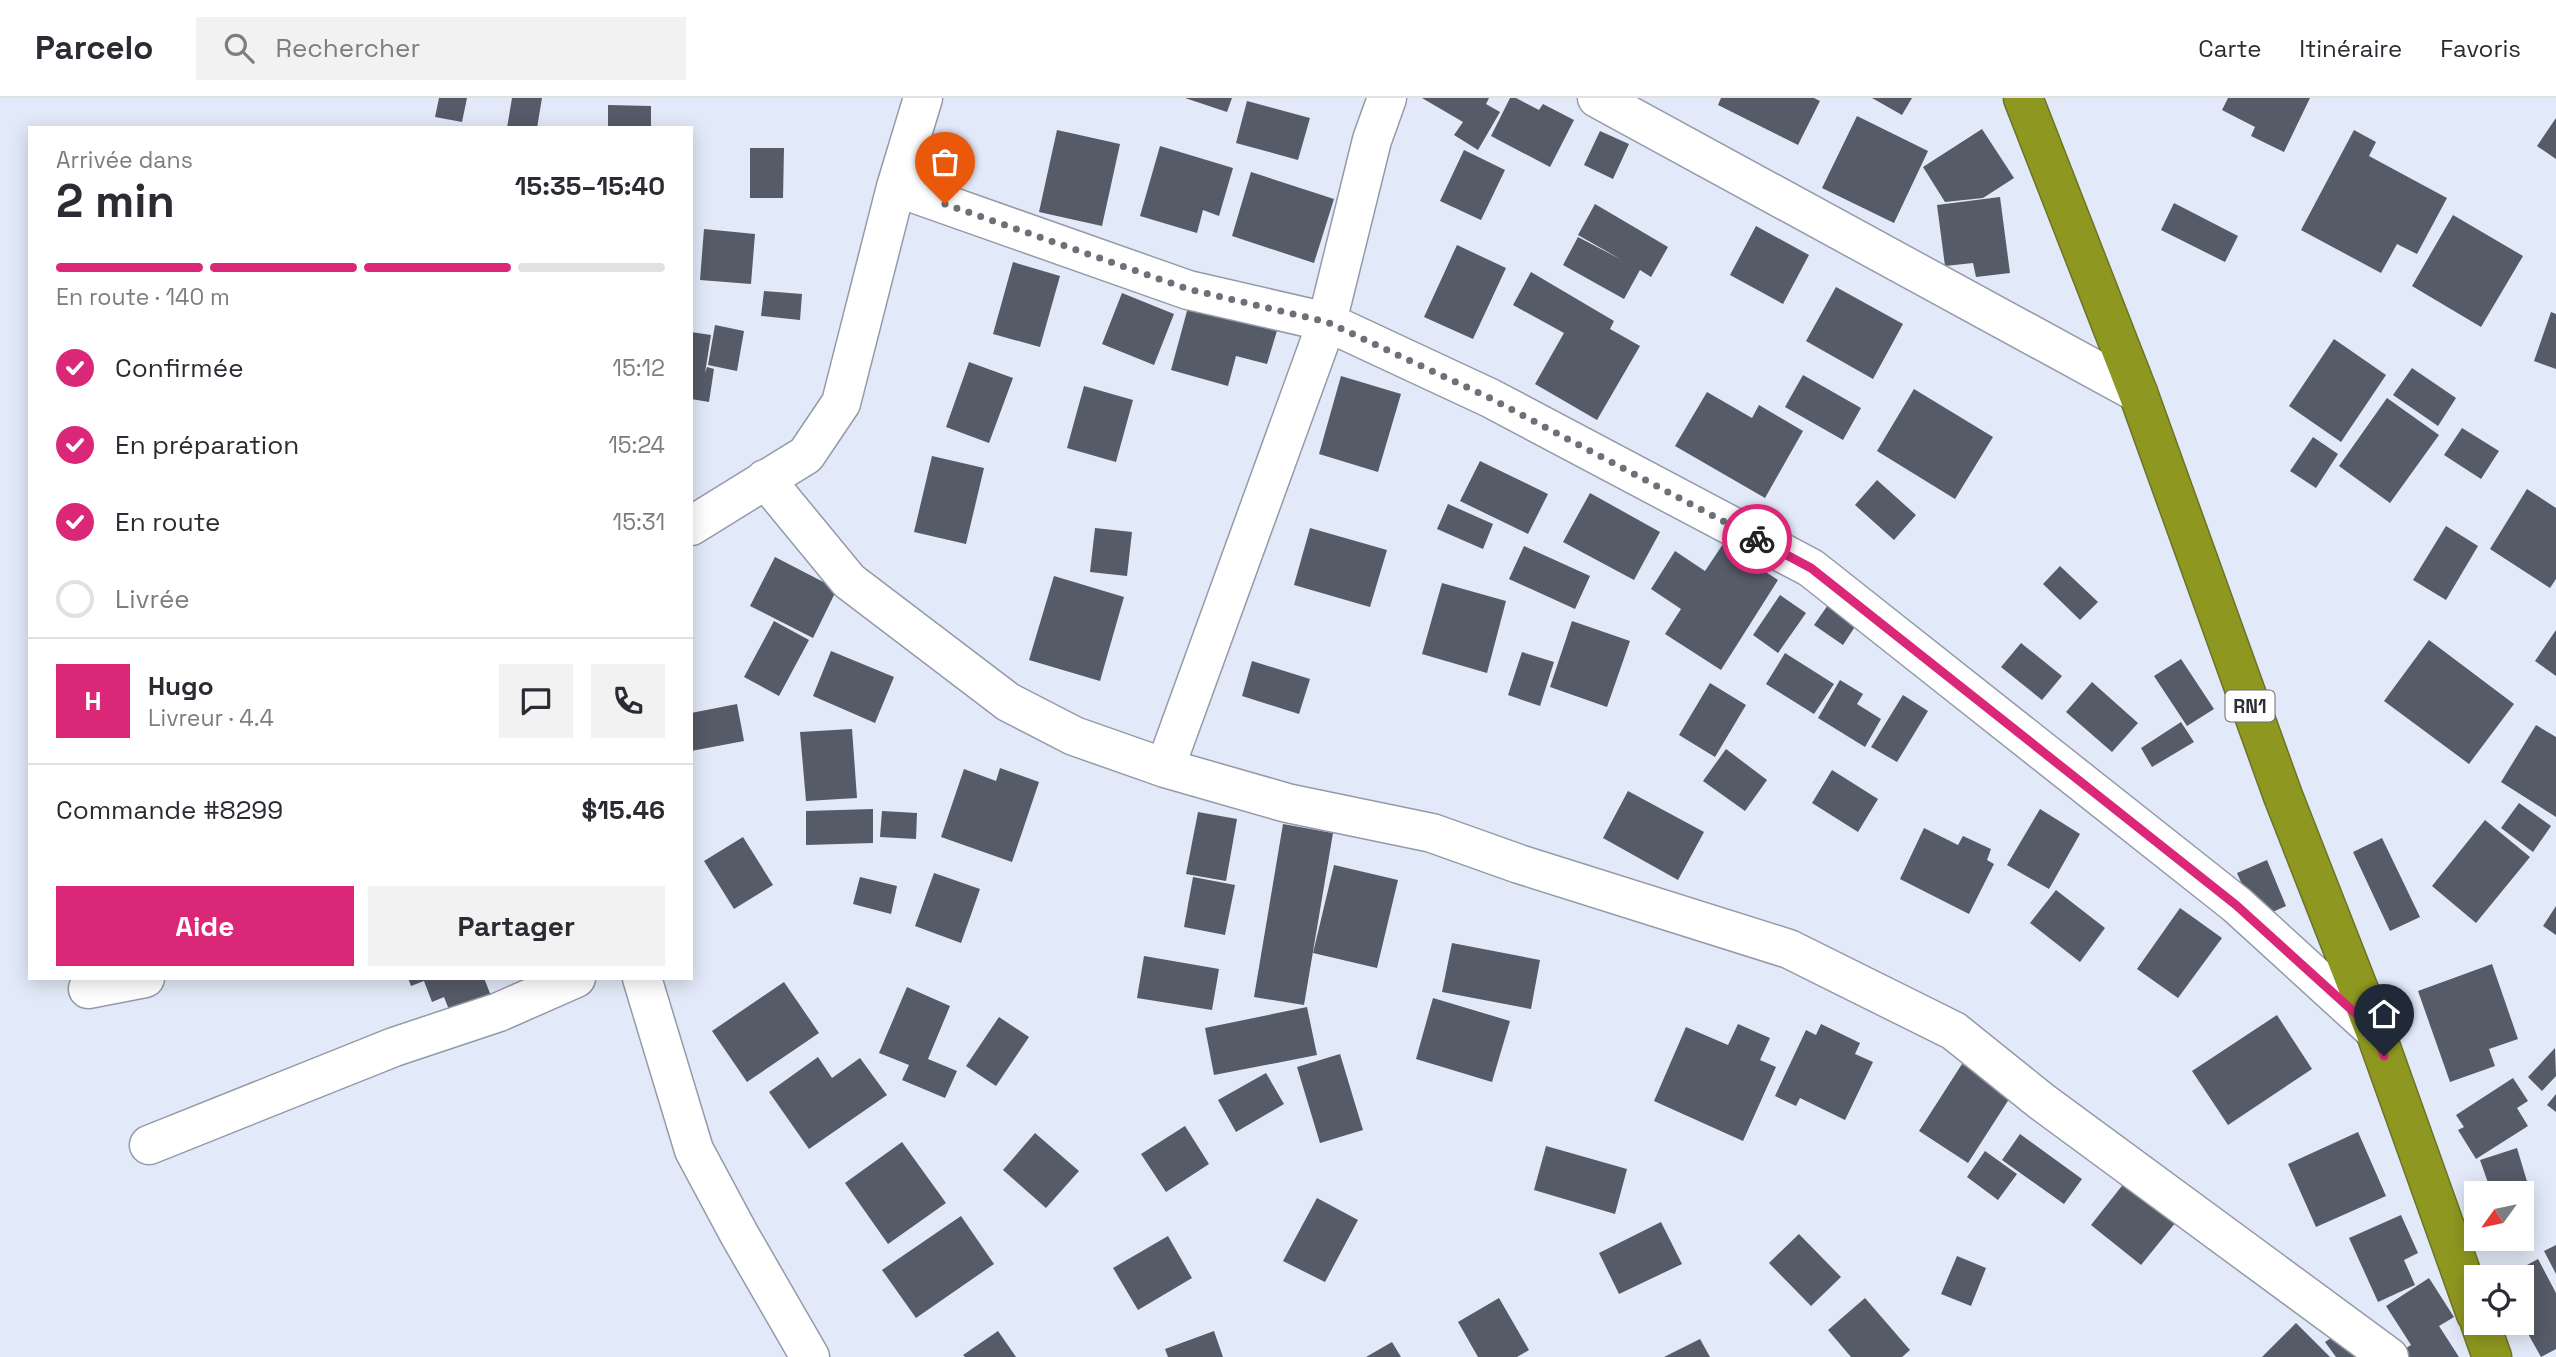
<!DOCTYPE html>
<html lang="fr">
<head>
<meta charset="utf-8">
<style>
	:root { --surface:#fff; --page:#f2f2f3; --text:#2b2b33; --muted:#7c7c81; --line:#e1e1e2; --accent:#db2777 }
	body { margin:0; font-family:"Space Grotesk",sans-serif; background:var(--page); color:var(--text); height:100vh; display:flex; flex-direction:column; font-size:26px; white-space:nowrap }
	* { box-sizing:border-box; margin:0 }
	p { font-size:23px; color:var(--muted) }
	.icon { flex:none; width:38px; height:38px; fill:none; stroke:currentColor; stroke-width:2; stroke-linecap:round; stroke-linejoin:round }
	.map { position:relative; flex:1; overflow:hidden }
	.details { position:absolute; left:28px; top:28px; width:665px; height:854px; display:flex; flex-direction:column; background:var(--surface); border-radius:0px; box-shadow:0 4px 18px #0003 }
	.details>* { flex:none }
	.needle { width:46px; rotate:237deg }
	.buttons { position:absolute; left:2464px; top:1083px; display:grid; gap:14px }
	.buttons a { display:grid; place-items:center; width:70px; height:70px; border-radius:0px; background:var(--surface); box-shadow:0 4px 18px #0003; font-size:35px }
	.pin { position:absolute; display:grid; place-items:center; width:60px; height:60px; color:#fff; margin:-72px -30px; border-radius:50% 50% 50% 0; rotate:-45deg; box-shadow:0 0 7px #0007 }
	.pin .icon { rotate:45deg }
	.courier { position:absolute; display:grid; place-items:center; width:70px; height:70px; margin:-35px; border:5px solid #db2777; border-radius:50%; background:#fff; color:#222; box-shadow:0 2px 9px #0007 }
	.head em { font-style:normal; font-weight:700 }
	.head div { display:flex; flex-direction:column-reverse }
	.head { display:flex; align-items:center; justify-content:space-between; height:119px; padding:0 28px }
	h1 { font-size:46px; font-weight:700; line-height:52px }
	.bar { display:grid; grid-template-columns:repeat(4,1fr); gap:10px 7px; align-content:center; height:84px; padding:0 28px }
	.bar i { height:9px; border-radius:5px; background:var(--line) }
	.bar .current { background:var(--accent) }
	.bar p { grid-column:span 4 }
	.line { display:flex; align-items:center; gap:18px; padding:0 28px; border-top:2px solid var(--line) }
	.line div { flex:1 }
	.round { display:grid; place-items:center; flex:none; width:74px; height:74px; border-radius:0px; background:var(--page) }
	ol { padding:0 28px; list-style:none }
	li { display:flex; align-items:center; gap:21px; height:77px }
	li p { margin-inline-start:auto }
	li .icon { padding:7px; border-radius:50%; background:var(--accent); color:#fff; stroke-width:4 }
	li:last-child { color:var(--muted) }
	li i { width:38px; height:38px; border:4px solid var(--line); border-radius:50% }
	.action { display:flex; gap:14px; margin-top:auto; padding:14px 28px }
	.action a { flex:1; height:80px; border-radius:0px; background:var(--accent); color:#fff; font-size:28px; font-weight:700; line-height:80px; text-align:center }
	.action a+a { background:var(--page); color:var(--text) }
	header { display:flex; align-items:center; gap:42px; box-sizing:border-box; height:98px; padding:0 35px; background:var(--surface); border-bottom:2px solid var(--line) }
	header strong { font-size:33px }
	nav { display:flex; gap:38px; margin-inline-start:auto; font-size:24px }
	.search { width:490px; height:63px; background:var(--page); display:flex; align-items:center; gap:18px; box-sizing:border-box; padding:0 24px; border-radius:0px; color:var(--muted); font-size:26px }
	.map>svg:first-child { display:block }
	.building { fill:#555b67 }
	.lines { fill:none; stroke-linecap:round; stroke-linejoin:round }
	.minor-casing { stroke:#949aa8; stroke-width:41 }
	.highway-casing { stroke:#6c7327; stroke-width:41 }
	.minor { stroke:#fff; stroke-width:38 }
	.highway { stroke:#8e9820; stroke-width:38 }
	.done { stroke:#6c7079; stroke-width:7; stroke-dasharray:0 12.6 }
	.route { stroke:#db2777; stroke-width:9 }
	.labels { text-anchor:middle; stroke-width:7; stroke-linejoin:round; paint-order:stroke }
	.shield { fill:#fff; stroke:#6b6d72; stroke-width:2 }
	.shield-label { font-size:19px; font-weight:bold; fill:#2c2f35 }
</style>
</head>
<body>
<header>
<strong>Parcelo</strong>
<div class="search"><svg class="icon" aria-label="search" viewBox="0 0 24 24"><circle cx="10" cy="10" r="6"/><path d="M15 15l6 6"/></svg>Rechercher</div>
<nav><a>Carte</a><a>Itinéraire</a><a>Favoris</a></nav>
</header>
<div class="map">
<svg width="2556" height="1259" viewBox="0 0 2556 1259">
	<rect width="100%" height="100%" fill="#e2e9f8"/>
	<path class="building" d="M439 0H467L462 24 435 19Z
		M512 0H542L537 30H507Z
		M1185 0H1232L1227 14Z
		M1422 0H1489L1486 6 1500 14 1478 52 1454 37 1463 24Z
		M1510 0H1516L1539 12 1543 6 1574 22 1550 69 1491 38Z
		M1721 0H1814L1820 3 1798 47 1718 7Z
		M1872 0H1912L1902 17Z
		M2228 0H2310L2284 54 2251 38 2255 29 2222 12Z
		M1247 3 1310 20 1298 62 1236 45Z
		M608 7 651 8V30H608Z
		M1857 18 1928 53 1894 125 1822 90Z
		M2556 20V61L2537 48Z
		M1982 31 2014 80 1983 100 1945 104 1923 69Z
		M1057 32 1120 46 1102 128 1039 114Z
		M2354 32 2376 44 2369 58 2447 100 2417 156 2397 146 2381 175 2301 132Z
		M1600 33 1629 46 1613 81 1584 67Z
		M1160 48 1233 70 1219 118 1203 112 1197 135 1140 118Z
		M750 50H784L783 100H750Z
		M1464 52 1505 72 1481 122 1440 103Z
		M1251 74 1334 101 1314 165 1232 138Z
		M2000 99 2010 175 1976 179 1973 165 1945 168 1937 107Z
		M2174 105 2238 138 2225 164 2161 132Z
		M1595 106 1668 149 1651 179 1640 172 1624 201 1563 167 1578 139 1622 162 1578 137Z
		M2453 117 2523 158 2481 229 2412 188Z
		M1756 128 1809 157 1783 206 1730 177Z
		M704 131 755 136 751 186 700 182Z
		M1457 147 1506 170 1473 241 1424 219Z
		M1013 164 1060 178 1040 249 993 236Z
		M1531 174 1614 223 1610 231 1640 248 1597 322 1535 286 1564 235 1513 207Z
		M1836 189 1903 226 1873 281 1806 243Z
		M764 193 802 196 800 222 761 218Z
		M1122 195 1174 216 1154 267 1102 246Z
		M1190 202 1279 226 1267 266 1236 258 1228 288 1171 272Z
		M2551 214 2556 216V271L2534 263Z
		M715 227 744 233 737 273 708 267Z
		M691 234 711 237 705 275 707 269 714 271 709 304 691 301Z
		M2334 241 2386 277 2341 344 2289 308Z
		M969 264 1013 280 989 345 946 329Z
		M2412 270 2456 300 2438 328 2393 297Z
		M1803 277 1861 310 1843 342 1785 309Z
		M1341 278 1401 296 1378 374 1319 356Z
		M1084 288 1133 302 1116 364 1067 350Z
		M1914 291 1993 339 1955 401 1877 353Z
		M1707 294 1752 320 1759 307 1803 333 1765 400 1675 348Z
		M2387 300 2439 337 2390 405 2339 368Z
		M2462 330 2499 353 2481 381 2444 357Z
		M2313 339 2338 356 2316 390 2290 373Z
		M932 358 984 370 966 446 914 434Z
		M1480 363 1548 396 1528 436 1460 403Z
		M1877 382 1916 417 1894 442 1855 407Z
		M2527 391 2556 410V481L2550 490 2490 451Z
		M1590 395 1660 434 1634 482 1563 444Z
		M1448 406 1493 426 1483 451 1437 431Z
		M2446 428 2478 448 2446 502 2413 482Z
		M1095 430 1132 434 1127 478 1090 474Z
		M1310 430 1387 452 1370 509 1294 487Z
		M1723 446 1778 482 1721 572 1665 536 1681 511 1651 491 1675 453 1705 473Z
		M1524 448 1590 478 1575 511 1509 481Z
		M775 459 837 491 813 540 750 508Z
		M2060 468 2098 504 2080 522 2043 486Z
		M1054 478 1124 499 1100 583 1029 562Z
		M1442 485 1506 503 1487 575 1422 556Z
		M1780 497 1806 515 1778 555 1753 537Z
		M1830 504 1858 524 1843 547 1814 527Z
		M774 523 809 542 779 598 744 579Z
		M1572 523 1630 543 1607 609 1550 589Z
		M2556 532V578L2535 563Z
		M2429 542 2514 606 2469 666 2384 603Z
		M2021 545 2062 578 2042 602 2001 569Z
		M831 553 894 579 875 625 813 598Z
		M1522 554 1554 564 1540 608 1508 597Z
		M1785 555 1834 586 1814 616 1766 586Z
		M2181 561 2214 611 2187 628 2154 578Z
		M1252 563 1310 581 1299 616 1242 598Z
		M1840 582 1863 596 1857 606 1881 621 1865 649 1818 620Z
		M2092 584 2138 625 2112 654 2066 614Z
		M1710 585 1746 607 1715 659 1679 637Z
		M1903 597 1928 613 1897 664 1871 649Z
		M737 606 744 643 691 653V615Z
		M2181 624 2194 644 2152 669 2141 650Z
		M2536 627 2556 639V719L2501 684Z
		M852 631 857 700 806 703 800 634Z
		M1726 651 1767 682 1745 713 1703 683Z
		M1000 670 1039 684 1012 764 941 739 964 671 996 683Z
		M1832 672 1878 701 1858 734 1812 705Z
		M1628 693 1704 734 1678 782 1603 740Z
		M2519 705 2551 728 2533 754 2501 730Z
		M873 711V745L806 747V713Z
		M2040 711 2080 736 2049 791 2007 767Z
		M882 713 917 715 916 741 880 739Z
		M1198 714 1237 721 1226 783 1186 776Z
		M2485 722 2530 759 2476 825 2432 788Z
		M1283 726 1333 735 1304 907 1254 899Z
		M1924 730 1958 747 1963 738 1991 751 1987 762 1994 766 1969 816 1900 781Z
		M743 739 773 787 734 811 704 763Z
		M2382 740 2420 819 2390 833 2353 754Z
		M2267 762 2286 808 2257 821 2237 775Z
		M1334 767 1398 782 1377 870 1313 855Z
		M934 775 980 791 961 845 915 828Z
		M860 779 897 788 891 816 853 806Z
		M1193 779 1235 787 1225 837 1184 829Z
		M2056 792 2105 830 2080 864 2030 825Z
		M2556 808V837L2543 828Z
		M2180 810 2222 840 2178 900 2137 871Z
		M1452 845 1540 862 1531 911 1442 894Z
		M1144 858 1219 871 1212 912 1137 900Z
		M2492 866 2518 941 2489 951 2495 968 2450 984 2418 893Z
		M408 880H484L493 903 452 919 444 899 432 904 424 883 411 888Z
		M784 884 819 935 747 984 712 933Z
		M907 889 950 908 928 961 957 973 945 1000 902 982 909 967 879 955Z
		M1433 900 1510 923 1492 984 1416 961Z
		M1307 909 1317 957 1214 977 1205 930Z
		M2277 917 2312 971 2228 1027 2192 973Z
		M999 919 1029 939 996 988 966 968Z
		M1738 926 1770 940 1760 962 1776 969 1743 1043 1654 1003 1686 929 1728 947Z
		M1821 926 1860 945 1855 956 1873 964 1845 1022 1800 1000 1796 1008 1775 998 1806 932 1816 937Z
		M2555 950 2556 978 2542 993 2528 979Z
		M1340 956 1363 1032 1320 1045 1297 969Z
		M818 959 832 980 860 960 887 997 809 1051 769 994Z
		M1962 966 2011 998 1968 1065 1919 1033Z
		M1266 975 1284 1006 1236 1034 1218 1002Z
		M2513 980 2528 1003 2517 1010 2528 1028 2476 1061 2458 1032 2464 1029 2456 1017Z
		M2556 996V1014L2547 1007Z
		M1185 1028 1209 1066 1166 1094 1141 1056Z
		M2358 1034 2386 1098 2316 1129 2288 1066Z
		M1035 1035 1079 1073 1046 1110 1003 1072Z
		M2020 1036 2082 1081 2064 1106 2002 1062Z
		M902 1044 946 1105 888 1146 845 1085Z
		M1546 1048 1627 1071 1615 1116 1534 1092Z
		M2517 1050 2532 1100 2522 1103V1096H2492L2480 1062Z
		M1985 1053 2017 1076 1998 1102 1967 1079Z
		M2125 1084 2176 1124 2141 1167 2091 1127Z
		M1317 1100 1358 1122 1325 1184 1283 1163Z
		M2401 1117 2418 1155 2404 1162 2415 1187 2378 1204 2349 1140Z
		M961 1118 994 1166 916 1220 882 1172Z
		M1661 1124 1682 1166 1619 1196 1599 1155Z
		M1799 1136 1841 1179 1811 1208 1769 1165Z
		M1168 1138 1192 1180 1138 1212 1113 1170Z
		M2556 1147V1176L2544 1153Z
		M1957 1158 1986 1170 1971 1208 1941 1196Z
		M2538 1161 2556 1195V1251L2541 1259 2522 1225V1180H2503Z
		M2429 1180 2454 1219 2439 1228 2459 1259H2407L2403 1252 2411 1247 2386 1208Z
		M1499 1200 1529 1252 1517 1259H1478L1458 1224Z
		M1865 1200 1910 1252 1902 1259H1851L1828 1232Z
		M2296 1225 2330 1259H2262Z
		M2348 1229 2368 1259H2336L2325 1244Z
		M998 1233 1016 1259H965L963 1257Z
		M1214 1233 1223 1259H1168L1165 1251Z
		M1700 1241 1710 1259H1664Z
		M1392 1244 1401 1259H1366Z"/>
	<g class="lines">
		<defs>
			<path id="minor" d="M1597 0 2138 295
				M896 89 1188 192 1327 224 1490 300 1811 470 2237 807 2375 933
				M765 381 849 483 1008 604 1074 638 1165 670 1287 705 1432 735 1519 766 1789 851 1954 933 2041 1003 2389 1259
				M691 428 806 357 841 305 896 89 923 0
				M1165 670 1327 224 1372 42 1387 0
				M642 880 694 1052 739 1136 810 1259
				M88 891 145 880
				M149 1047 394 949 499 914 576 880"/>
			<path id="highway" d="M2023 0 2138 295 2283 698 2375 933 2476 1216
				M2480 1225 2492 1259"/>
		</defs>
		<use href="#minor" class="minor-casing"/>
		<use href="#highway" class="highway-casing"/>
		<use href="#minor" class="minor"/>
		<use href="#highway" class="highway"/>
	</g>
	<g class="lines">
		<path class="done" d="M945 106 1188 191 1327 224 1490 300 1757 441"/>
		<path class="route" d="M1757 441 1811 470 2236 807 2375 933 2384 958"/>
	</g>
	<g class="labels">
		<rect class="shield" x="2225.5" y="592.5" width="49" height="31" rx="5"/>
		<g class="shield-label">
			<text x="2250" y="615">RN1</text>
		</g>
	</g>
</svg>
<div class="buttons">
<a><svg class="needle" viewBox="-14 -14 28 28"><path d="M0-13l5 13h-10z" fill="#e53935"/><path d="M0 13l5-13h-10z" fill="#7c7c81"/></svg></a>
<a><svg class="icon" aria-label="locate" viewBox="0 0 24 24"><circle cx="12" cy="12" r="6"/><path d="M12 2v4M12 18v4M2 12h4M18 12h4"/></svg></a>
</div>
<div class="pin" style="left:945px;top:106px;background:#ea580c"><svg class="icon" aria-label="bag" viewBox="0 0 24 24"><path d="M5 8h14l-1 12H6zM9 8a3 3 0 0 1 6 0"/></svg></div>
<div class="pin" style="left:2384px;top:958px;background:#1f2937"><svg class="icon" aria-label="home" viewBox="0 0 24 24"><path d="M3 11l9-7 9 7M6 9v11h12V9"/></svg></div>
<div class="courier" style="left:1757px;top:441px"><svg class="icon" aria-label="bike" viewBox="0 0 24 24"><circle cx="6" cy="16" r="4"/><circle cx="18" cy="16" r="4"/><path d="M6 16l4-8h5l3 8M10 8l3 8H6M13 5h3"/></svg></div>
<section class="details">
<div class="head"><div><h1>2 min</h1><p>Arrivée dans</p></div><em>15:35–15:40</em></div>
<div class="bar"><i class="current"></i><i class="current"></i><i class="current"></i><i></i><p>En route · 140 m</p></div>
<ol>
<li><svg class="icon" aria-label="check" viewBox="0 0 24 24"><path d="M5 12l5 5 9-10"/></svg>Confirmée<p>15:12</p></li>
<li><svg class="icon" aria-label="check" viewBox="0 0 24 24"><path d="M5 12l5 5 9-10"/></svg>En préparation<p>15:24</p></li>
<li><svg class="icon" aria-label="check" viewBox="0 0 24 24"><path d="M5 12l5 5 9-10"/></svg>En route<p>15:31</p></li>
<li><i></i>Livrée</li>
</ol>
<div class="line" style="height:126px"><b class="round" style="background:var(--accent);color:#fff">H</b><div><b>Hugo</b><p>Livreur · 4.4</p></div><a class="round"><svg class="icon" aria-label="chat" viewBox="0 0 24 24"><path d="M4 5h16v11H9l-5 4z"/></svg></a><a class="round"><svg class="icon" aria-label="phone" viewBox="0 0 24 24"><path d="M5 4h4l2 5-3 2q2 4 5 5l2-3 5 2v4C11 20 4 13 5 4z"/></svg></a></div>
<div class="line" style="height:91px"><div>Commande #8299</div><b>$15.46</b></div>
<div class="action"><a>Aide</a><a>Partager</a></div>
</section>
</div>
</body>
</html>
